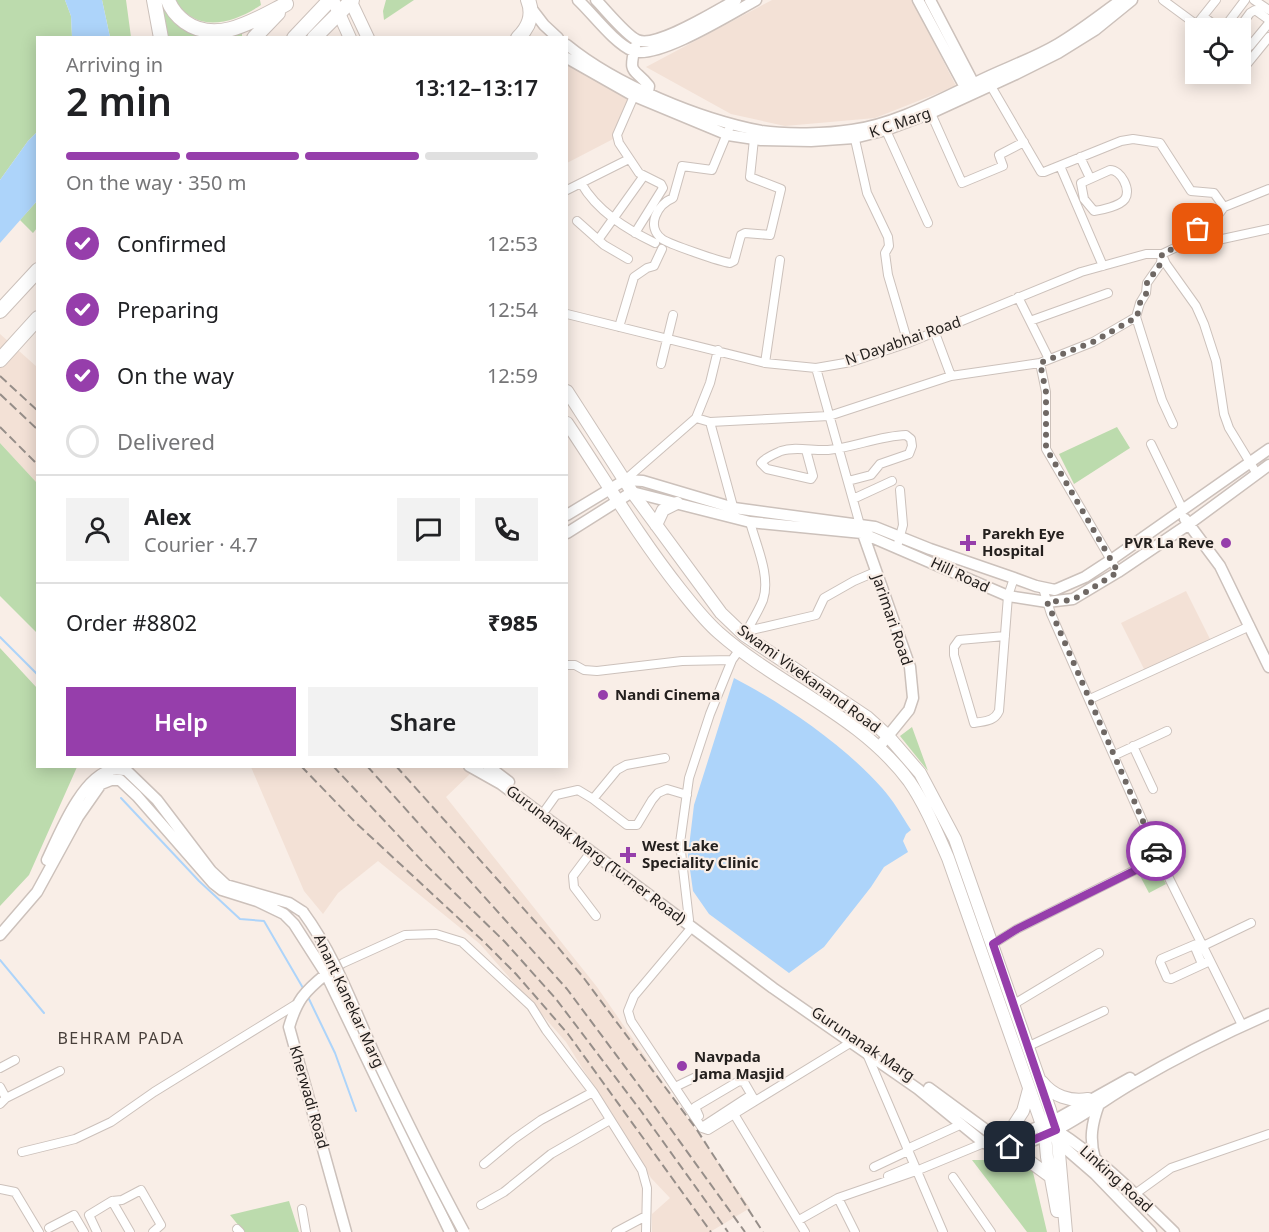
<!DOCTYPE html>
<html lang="en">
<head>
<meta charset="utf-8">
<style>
	:root { --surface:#fff; --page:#f2f2f2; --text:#202124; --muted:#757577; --line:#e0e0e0; --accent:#963eab }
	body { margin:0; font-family:"Noto Sans",sans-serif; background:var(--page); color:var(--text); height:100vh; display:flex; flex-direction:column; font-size:22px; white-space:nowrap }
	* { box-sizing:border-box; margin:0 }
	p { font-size:20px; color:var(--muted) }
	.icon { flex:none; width:33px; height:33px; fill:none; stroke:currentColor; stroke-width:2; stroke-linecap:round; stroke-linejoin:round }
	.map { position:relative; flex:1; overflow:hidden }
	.drawer { position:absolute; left:36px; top:36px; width:532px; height:732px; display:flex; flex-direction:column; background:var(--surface); border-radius:0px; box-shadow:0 3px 15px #0003 }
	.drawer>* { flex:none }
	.tools { position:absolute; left:1185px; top:18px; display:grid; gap:12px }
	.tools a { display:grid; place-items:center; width:66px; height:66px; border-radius:0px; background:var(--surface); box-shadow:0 3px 15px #0003; font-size:30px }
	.pin { position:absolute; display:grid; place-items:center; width:51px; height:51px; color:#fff; margin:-26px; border-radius:12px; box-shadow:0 3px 9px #0006 }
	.courier { position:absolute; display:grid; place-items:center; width:60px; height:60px; margin:-30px; border:4px solid #963eab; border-radius:50%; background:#fff; color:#222; box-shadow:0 2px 8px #0007 }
	.overview em { font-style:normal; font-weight:600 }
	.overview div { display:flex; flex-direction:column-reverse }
	.overview { display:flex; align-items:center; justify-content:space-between; height:102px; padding:0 30px }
	h1 { font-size:39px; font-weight:600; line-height:45px }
	.bar { display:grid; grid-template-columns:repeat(4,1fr); gap:9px 6px; align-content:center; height:72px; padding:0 30px }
	.bar i { height:8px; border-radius:4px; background:var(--line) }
	.bar .on { background:var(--accent) }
	.bar p { grid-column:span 4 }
	.line { display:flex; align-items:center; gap:15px; padding:0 30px; border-top:2px solid var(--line) }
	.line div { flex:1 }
	.round { display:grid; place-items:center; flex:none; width:63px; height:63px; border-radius:0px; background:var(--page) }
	ol { padding:0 30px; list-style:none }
	li { display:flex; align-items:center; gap:18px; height:66px }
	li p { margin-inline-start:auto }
	li .icon { padding:6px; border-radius:50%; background:var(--accent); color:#fff; stroke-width:4 }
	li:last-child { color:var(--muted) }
	li i { width:33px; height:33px; border:3px solid var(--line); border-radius:50% }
	.primary-button { display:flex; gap:12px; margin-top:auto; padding:12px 30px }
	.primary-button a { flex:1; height:69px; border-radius:0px; background:var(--accent); color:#fff; font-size:24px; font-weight:600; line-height:69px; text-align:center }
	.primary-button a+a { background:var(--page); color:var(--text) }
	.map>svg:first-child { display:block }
	.built { fill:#f3e1d6 }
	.green { fill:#bcdbad }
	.water { fill:#add4fa }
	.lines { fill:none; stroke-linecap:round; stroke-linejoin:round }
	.stream { stroke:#add4fa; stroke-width:2 }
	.street-casing { stroke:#ccc1bb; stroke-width:10 }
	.secondary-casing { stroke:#ccc1bb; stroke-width:13 }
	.primary-casing { stroke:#ccc1bb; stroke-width:14 }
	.highway-casing { stroke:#ccc1bb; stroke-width:16 }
	.street { stroke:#fff; stroke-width:8 }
	.secondary { stroke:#fff; stroke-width:10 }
	.primary { stroke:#fff; stroke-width:12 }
	.highway { stroke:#fff; stroke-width:14 }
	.rail { stroke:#968e89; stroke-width:2; stroke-dasharray:9 4.5; stroke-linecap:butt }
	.secondary-bridge-casing { stroke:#ccc1bb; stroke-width:13; stroke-linecap:butt }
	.secondary-bridge { stroke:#fff; stroke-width:10 }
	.done { stroke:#6f6864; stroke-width:6; stroke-dasharray:0 10.8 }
	.route { stroke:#963eab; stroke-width:8 }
	.poi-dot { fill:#963eab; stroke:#f9eee7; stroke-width:2 }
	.labels { text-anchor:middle; stroke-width:4.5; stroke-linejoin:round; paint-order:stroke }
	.street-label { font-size:15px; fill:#24201e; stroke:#f9eee7 }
	.poi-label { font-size:15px; font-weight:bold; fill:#24201e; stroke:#f9eee7; text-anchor:start }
	.neighbourhood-label { font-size:16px; letter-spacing:1.5px; fill:#483f3a; stroke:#f9eee7 }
</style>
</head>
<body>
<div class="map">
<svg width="1269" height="1232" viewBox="0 0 1269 1232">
	<rect width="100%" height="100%" fill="#f9eee7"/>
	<path class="built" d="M772 0H912L956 86 875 118 785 126 731 114 646 67Z
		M567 62 628 98 632 106 617 137 567 163Z
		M0 334 37 367V483L0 443Z
		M1186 591 1210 639 1145 671 1121 623Z
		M459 766 471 773 446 797 597 987 750 1208 710 1232H652V1214L670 1198 651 1178 566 1042 480 944 378 861 338 893 323 914 304 891 251 767Z"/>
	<path class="green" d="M0 0H65L71 16 72 37 38 38 37 132 28 141 0 180Z
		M102 0H126L131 37H110Z
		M159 0H162L175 21 242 32V37H168Z
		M175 0H260L261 5C234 23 196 35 175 0Z
		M386 0H414L384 20 383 11Z
		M37 201V228L33 233 20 220Z
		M1117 427 1130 448 1074 484 1059 454Z
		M0 443 37 483V633L0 596Z
		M0 648 37 688 38 766 77 767 29 875 0 906Z
		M912 727 928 771 900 736Z
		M1156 865 1166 884 1149 893 1139 874Z
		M972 1160H1023L1032 1168 1047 1232H1027Z
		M289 1201 299 1232H244L230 1215Z"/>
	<path class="water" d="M65 0H102L110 37H72L71 16Z
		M37 132V201L0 243V180L28 141Z
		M734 678C784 704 845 746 882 788 893 800 902 816 911 830L906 834 903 841 908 852 884 867 871 887 824 947 789 973 709 914 693 891 688 855 694 805Z"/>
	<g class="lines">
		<path class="stream" d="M0 637 38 675
			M121 798 199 881 240 919 264 921 303 988
			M0 960 44 1013
			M308 997 335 1053 356 1111"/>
		<defs>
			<path id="street" d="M1163 0 1201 28
				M1254 0 1269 10
				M1203 16 1218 28
				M1196 25 1216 0
				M1224 28 1245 0
				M1239 28 1250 13 1255 10 1269 20
				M1240 43 1246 47 1250 46 1269 23
				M1240 59 1247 64 1269 37
				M988 81 1041 172H1044L1121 141 1133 139 1160 143 1191 191 1214 193 1224 207
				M634 96 617 135 619 143 639 173 661 184 663 188 635 233
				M929 109 962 183 1003 166 999 155 1024 142
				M731 124 712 170 682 166 673 198C658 204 645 226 662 239 669 244 721 262 730 263L734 261 741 235 745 233 770 235 781 189 750 177 754 139
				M884 126 928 223
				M854 135 867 193 888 237 889 246 885 253 888 275 908 343
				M1080 157 1090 178
				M1060 166 1103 266
				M1110 170C1121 170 1131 189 1125 199 1120 206 1102 210 1094 211L1084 199 1081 183Z
				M581 183C597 211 626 229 655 243
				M567 190 629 159
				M577 221 604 245 628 259
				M1188 238 1193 242 1204 243 1269 229
				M598 240 643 177
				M1162 255 1166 264 1196 306 1204 324 1216 361 1224 414 1229 428 1257 474
				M1018 297 1049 359
				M567 314 765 363 816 368 851 362 908 343 1081 272 1146 254H1162L1181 245 1193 232 1218 215 1224 207 1269 189
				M1136 317 1162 400 1173 424
				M1030 321 1108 293
				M619 327 634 277 647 268 654 266 662 249
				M935 333 951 376
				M765 363 780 260
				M1040 363 1046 392V449L1118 572
				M661 364 673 315
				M816 368 860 525
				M696 418 710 422 829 416 951 376 1040 363 1093 342 1136 317 1140 303 1146 293 1147 283 1161 263 1162 254
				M710 422 734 510
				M1151 444 1183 510
				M806 450 813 476 811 479 767 469 761 463C766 457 774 454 781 451 795 446 813 451 828 450 855 447 879 436 906 435L911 439 912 446 909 454 880 464 871 475 848 481
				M625 480 696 418 710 383 718 350
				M853 499 892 481
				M897 547 903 525 900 490
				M1043 588 1051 614 1159 858 1242 1025
				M747 631 816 615 824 598 854 581 875 572
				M745 634C751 623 758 612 763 600 771 576 756 545 750 522
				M1005 636 959 640 954 647V655L974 723C984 721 994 722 999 711L1008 596 1014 578
				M567 665H575L584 670 597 671 682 661 732 660
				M1090 699 1250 626
				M1133 746 1153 789
				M1115 755 1167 731
				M593 799 617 770 626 765 665 758
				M546 809 556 795 578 790 593 799 627 825H637L652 800 658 793 667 789 687 795
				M591 852 573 876 574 887 596 916
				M686 923 689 920 680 843 689 778 710 714 732 660 740 649
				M692 927 634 996 628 1011 631 1021 702 1128 708 1130 734 1114 730 1109
				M1201 942 1161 959 1160 962 1167 978 1171 979 1210 961
				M993 944 1017 929 1159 858
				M1194 945 1202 964
				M1203 946 1251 923
				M326 974 343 963 405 935 436 934 462 942 531 1006 546 1030 593 1092 642 1170 647 1188 646 1232
				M1014 1004 1099 953
				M1029 1046 1104 1011
				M867 1054 943 1232
				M0 1068 15 1060
				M0 1087 6 1098 0 1104
				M675 1087 702 1074
				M6 1098 60 1071
				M699 1116 695 1107 739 1081 744 1082 755 1101
				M705 1125 751 1095
				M907 1149 962 1124
				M22 1152 75 1139 111 1122 154 1092 295 1005
				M484 1164 514 1139 541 1120 593 1092
				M874 1167 908 1151
				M888 1176 914 1165
				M953 1177 991 1232
				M0 1189 15 1192 39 1232
				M1135 1194 1171 1168 1269 1134
				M838 1198 855 1232
				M112 1201 130 1232
				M481 1205 504 1192 551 1154 610 1120
				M302 1209 306 1232
				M799 1220 838 1198 916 1171 984 1143
				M49 1228 74 1215 84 1232
				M237 1229 240 1232
				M97 1232 89 1215 112 1201 122 1200 141 1190 161 1225 153 1232
				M616 1232 646 1216
				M805 1232 734 1114 850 1043"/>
			<path id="secondary" d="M578 0C593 14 614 43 633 51 657 60 732 13 756 0
				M596 0C605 9 626 35 637 40 656 49 717 10 736 0
				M918 0 968 93
				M930 0 976 88
				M531 8 544 25 558 38
				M567 45C616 85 699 119 761 131 786 135 828 134 852 130 895 124 937 101 975 83 1002 69 1031 60 1058 44 1080 31 1100 15 1121 0
				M635 47C628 76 634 67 649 86L647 98
				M567 58 634 96 728 135 761 140 811 141 854 138 886 130 931 113 1016 74 1058 53 1095 30 1132 0
				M567 515 625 480 643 481 734 508 875 527 930 549 1014 578 1036 586 1055 590 1085 577 1111 560 1269 449
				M1185 519 1220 566 1269 667
				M862 531 910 667 913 698 909 710 879 747
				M567 533 632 492 750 522 862 533 1008 596 1047 602 1073 599 1118 572 1189 524 1269 465
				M469 766 501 784 773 988 918 1089 984 1143C997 1147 1008 1149 1020 1145 1061 1133 1097 1104 1133 1083 1176 1058 1223 1034 1269 1014
				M488 766 509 782
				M47 860C59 835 82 776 112 770 116 769 122 770 126 770L157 800 211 871 226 885 289 903 303 912
				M0 935 37 892 78 817 101 784 111 780H120L137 796 213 883 222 890 257 901 284 914 294 924 326 974 450 1232
				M326 974C304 992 297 1000 289 1027L346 1232
				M929 1088 993 1135 1007 1136 1028 1131 1053 1121 1130 1078
				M1056 1130C1100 1158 1137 1196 1174 1232
				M1058 1142 1095 1174 1151 1232
				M1095 1159C1089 1139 1092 1123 1099 1104"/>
			<path id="primary" d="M333 0 350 38
				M350 0 368 38
				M567 391 632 492 721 613 744 635 867 717 888 736 920 773 955 839 1050 1110 1058 1142 1066 1232
				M567 423C604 478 638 536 680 589 692 604 704 620 719 633 779 686 860 715 909 781 925 804 937 833 948 858L1039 1116 1045 1135 1047 1157 1057 1211
				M656 525 663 510 677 503
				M1042 1082C1053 1096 1070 1102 1088 1099
				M1007 1136 1023 1111 1029 1089
				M1010 1147 1051 1177"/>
			<path id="highway" d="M154 0 161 38
				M168 0C171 9 177 16 185 22 217 45 255 20 286 4
				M254 38 278 13
				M294 38 330 0
				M314 38 352 0
				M518 38C529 27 534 15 528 0
				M0 311 38 270
				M0 360 38 318"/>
		</defs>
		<use href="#street" class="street-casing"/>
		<use href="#secondary" class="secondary-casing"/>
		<use href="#primary" class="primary-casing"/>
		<use href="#highway" class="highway-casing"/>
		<use href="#street" class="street"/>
		<use href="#secondary" class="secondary"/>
		<use href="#primary" class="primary"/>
		<use href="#highway" class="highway"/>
		<path class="rail" d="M0 376 38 411
			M0 394 38 430
			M0 427 38 465
			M301 766 356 823 483 941 516 974 568 1034 711 1232
			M333 766 424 863 505 942 556 999 641 1111 728 1232
			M367 766 567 989 652 1103 745 1232
			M396 766 556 945 583 977 697 1130 763 1232"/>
		<defs>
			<path id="secondary-bridge" d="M303 912C334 954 352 1004 373 1051 402 1112 432 1173 464 1232"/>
		</defs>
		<use href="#secondary-bridge" class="secondary-bridge-casing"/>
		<use href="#secondary-bridge" class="secondary-bridge"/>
	</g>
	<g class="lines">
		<path class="done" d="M1156 851 1047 602 1073 600 1118 572 1046 448V392L1040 363 1093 342 1137 317 1140 303 1146 294 1147 283 1161 263 1162 254 1181 245 1198 229"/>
		<path class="route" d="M1010 1147 1021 1145 1056 1130 993 944 1017 929 1160 858 1156 851"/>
	</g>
	<g class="poi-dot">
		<path d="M965 534h6v6h6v6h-6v6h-6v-6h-6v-6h6z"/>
		<circle cx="1226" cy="543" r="6"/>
		<circle cx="603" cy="695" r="6"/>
		<path d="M625 846h6v6h6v6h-6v6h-6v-6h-6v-6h6z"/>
		<circle cx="682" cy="1066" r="6"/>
	</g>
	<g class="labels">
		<g class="street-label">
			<text transform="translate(900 123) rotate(-19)" y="5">K C Marg</text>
			<text transform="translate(903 341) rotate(-19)" y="5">N Dayabhai Road</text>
			<text transform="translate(960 575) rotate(25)" y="5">Hill Road</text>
			<text transform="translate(892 620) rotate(71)" y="5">Jarimari Road</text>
			<text transform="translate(809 679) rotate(36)" y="5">Swami Vivekanand Road</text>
			<text transform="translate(596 855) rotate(37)" y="5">Gurunanak Marg (Turner Road)</text>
			<text transform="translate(349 1001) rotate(65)" y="5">Anant Kanekar Marg</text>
			<text transform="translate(863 1044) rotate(34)" y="5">Gurunanak Marg</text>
			<text transform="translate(309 1097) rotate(74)" y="5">Kherwadi Road</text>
			<text transform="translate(1116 1179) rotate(42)" y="5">Linking Road</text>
		</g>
		<g class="poi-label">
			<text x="982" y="539">Parekh Eye<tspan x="982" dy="17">Hospital</tspan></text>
			<text x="1214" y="548" text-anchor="end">PVR La Reve</text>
			<text x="615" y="700">Nandi Cinema</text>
			<text x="642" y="851">West Lake<tspan x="642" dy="17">Speciality Clinic</tspan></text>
			<text x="694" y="1062">Navpada<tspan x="694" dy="17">Jama Masjid</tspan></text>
		</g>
		<g class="neighbourhood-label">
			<text x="121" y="1044">BEHRAM PADA</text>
		</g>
	</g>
</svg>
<div class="tools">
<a><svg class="icon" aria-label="locate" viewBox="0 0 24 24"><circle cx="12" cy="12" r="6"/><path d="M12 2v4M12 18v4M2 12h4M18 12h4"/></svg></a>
</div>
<div class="pin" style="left:1198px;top:229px;background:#ea580c"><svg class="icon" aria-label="bag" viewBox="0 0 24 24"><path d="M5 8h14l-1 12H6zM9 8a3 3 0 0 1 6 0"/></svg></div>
<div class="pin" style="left:1010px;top:1147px;background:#1f2937"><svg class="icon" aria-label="home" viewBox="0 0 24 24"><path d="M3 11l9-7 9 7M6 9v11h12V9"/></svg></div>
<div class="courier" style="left:1156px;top:851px"><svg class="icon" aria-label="car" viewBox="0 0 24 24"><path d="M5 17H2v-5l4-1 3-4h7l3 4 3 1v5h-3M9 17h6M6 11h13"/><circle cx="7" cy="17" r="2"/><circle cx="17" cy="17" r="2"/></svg></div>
<section class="drawer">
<div class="overview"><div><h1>2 min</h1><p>Arriving in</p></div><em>13:12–13:17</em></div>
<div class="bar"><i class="on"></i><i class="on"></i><i class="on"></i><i></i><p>On the way · 350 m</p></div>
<ol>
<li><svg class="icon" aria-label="check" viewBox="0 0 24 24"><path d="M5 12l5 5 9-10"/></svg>Confirmed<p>12:53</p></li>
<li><svg class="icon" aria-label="check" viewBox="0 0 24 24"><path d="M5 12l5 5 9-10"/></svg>Preparing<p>12:54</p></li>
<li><svg class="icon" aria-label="check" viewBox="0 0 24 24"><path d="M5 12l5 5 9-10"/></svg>On the way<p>12:59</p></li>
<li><i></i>Delivered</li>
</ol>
<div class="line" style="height:108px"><a class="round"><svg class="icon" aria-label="person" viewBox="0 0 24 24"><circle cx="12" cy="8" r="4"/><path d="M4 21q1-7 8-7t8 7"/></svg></a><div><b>Alex</b><p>Courier · 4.7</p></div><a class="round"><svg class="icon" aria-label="chat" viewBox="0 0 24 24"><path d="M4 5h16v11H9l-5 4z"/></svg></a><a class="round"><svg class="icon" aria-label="phone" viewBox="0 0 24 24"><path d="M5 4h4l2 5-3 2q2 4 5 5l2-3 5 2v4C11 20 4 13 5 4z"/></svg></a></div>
<div class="line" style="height:78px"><div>Order #8802</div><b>₹985</b></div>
<div class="primary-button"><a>Help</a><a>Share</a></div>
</section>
</div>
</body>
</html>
